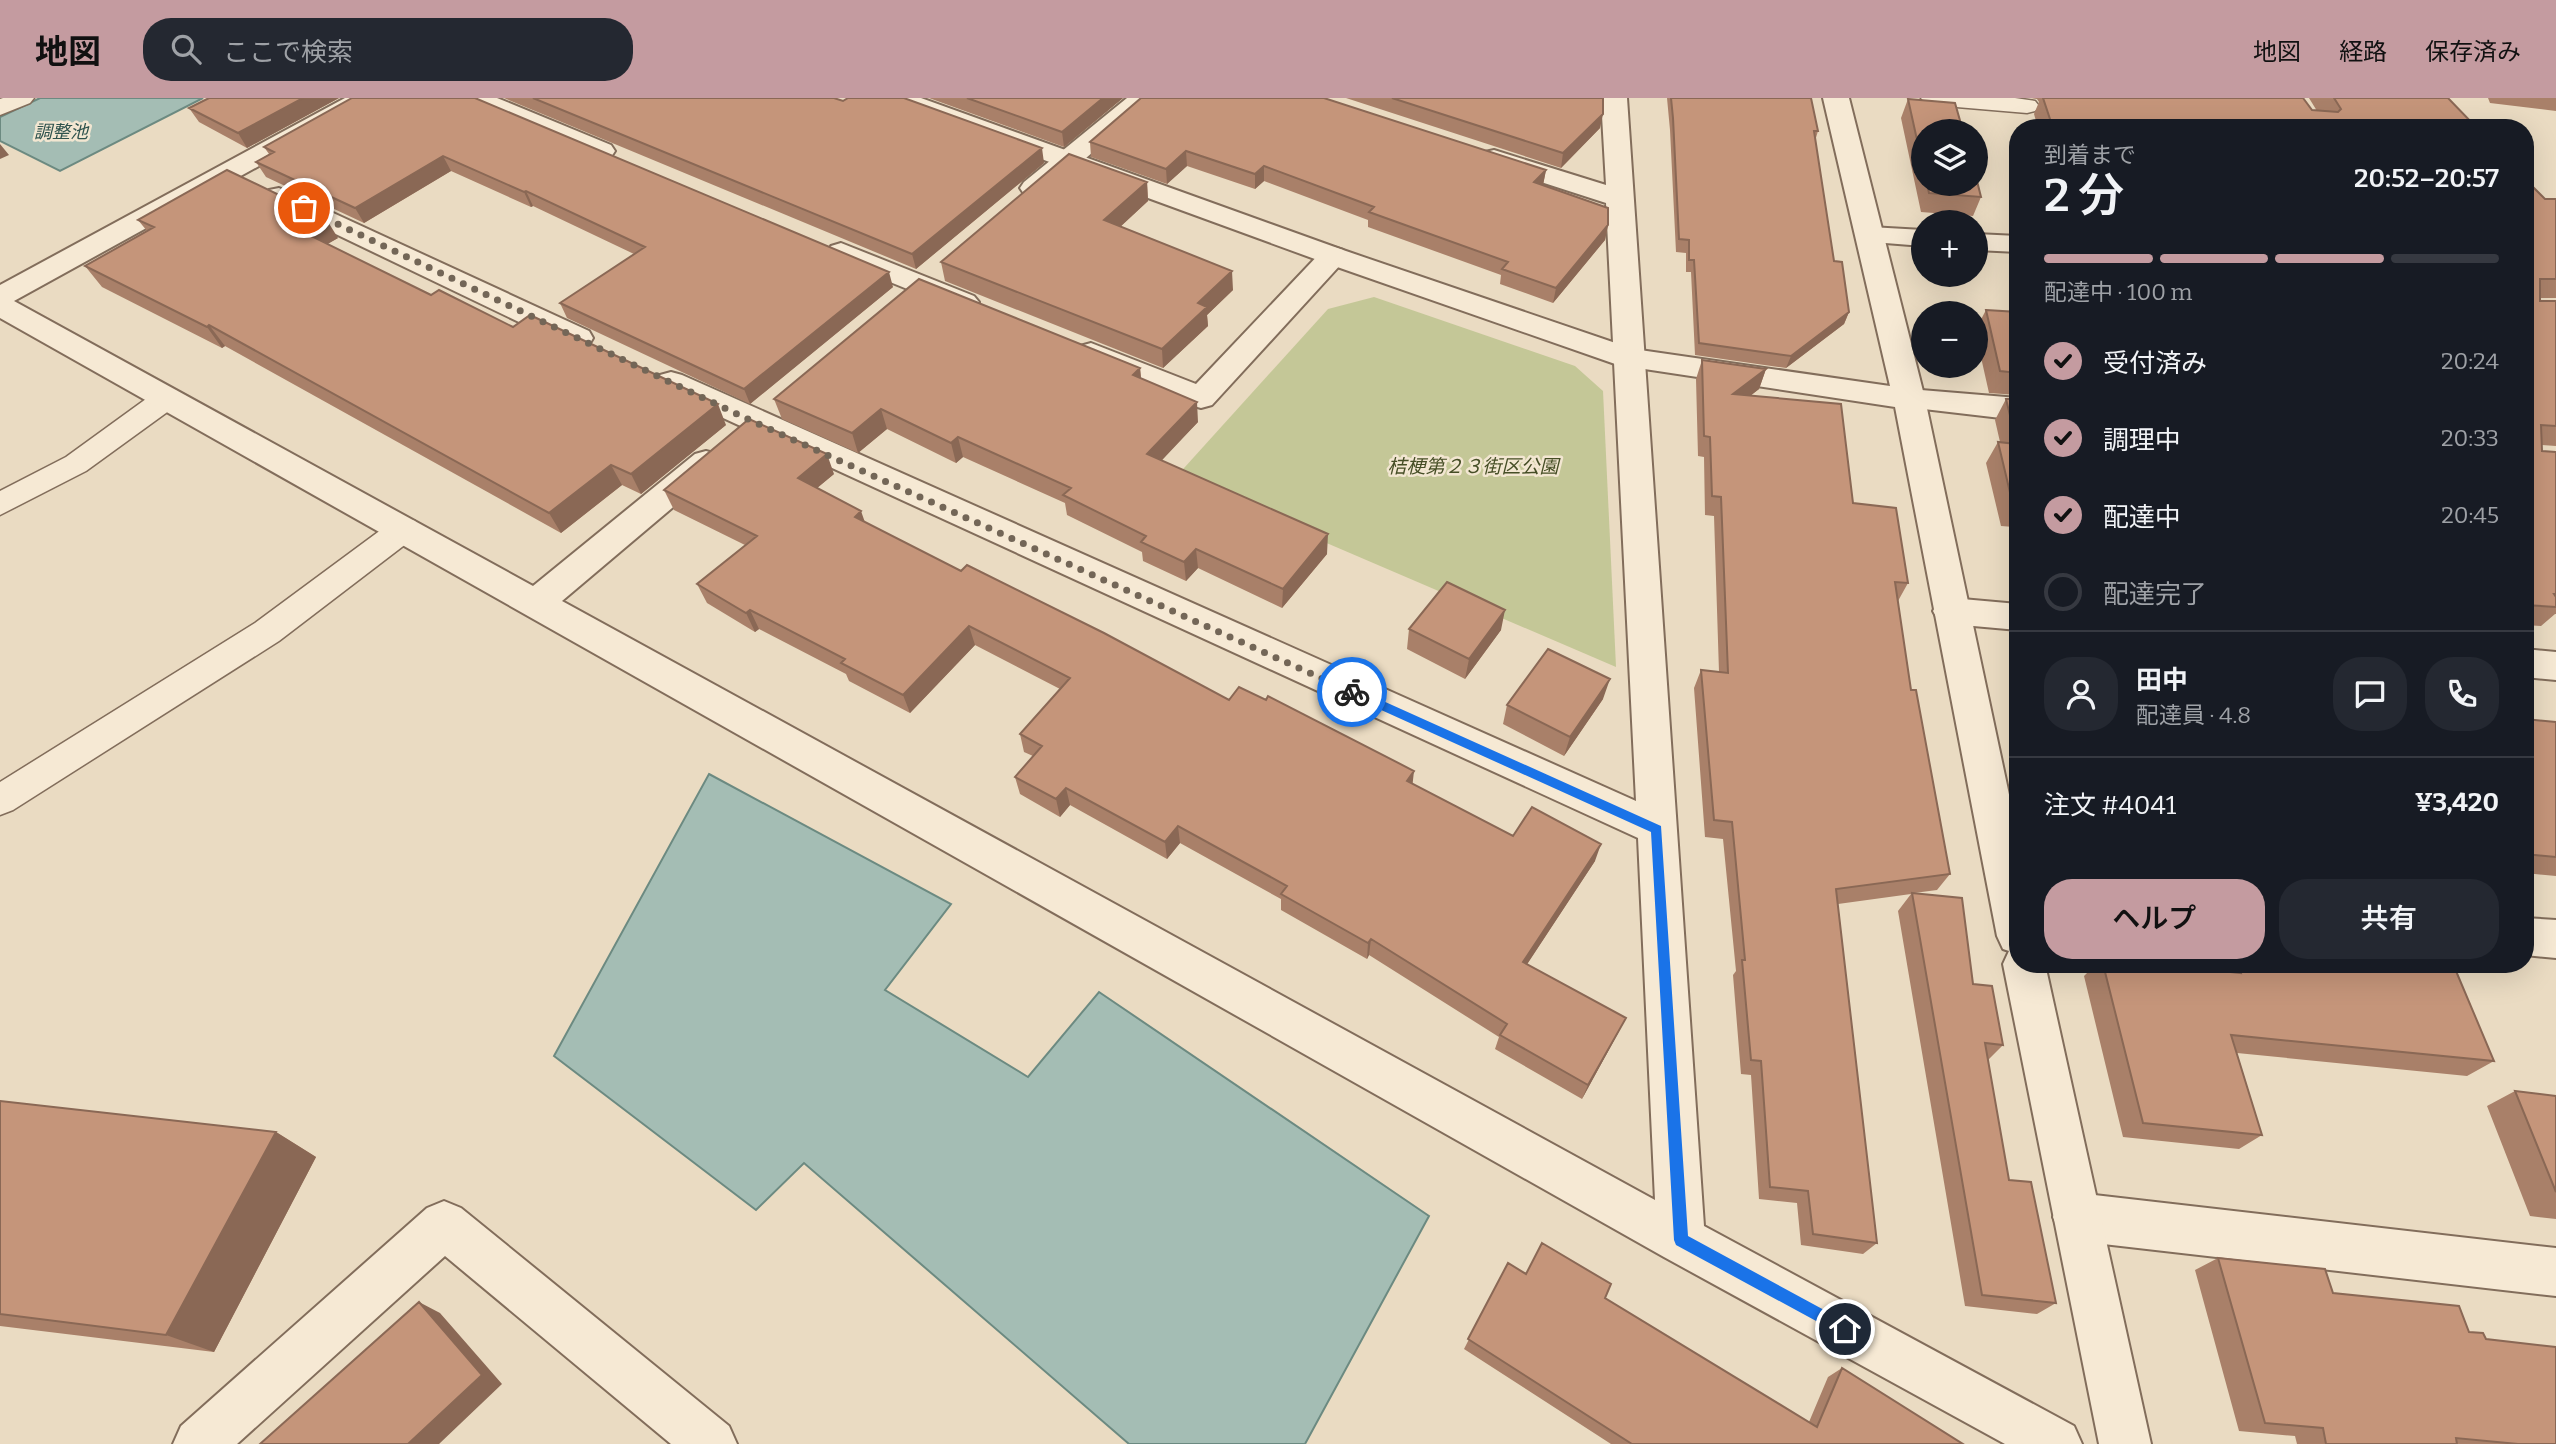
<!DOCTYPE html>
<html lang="ja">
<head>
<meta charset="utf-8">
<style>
	:root { --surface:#171b24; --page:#242831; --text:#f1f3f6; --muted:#9ea1a6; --line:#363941; --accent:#c49ba0 }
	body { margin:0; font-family:Bitter,"Noto Sans JP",serif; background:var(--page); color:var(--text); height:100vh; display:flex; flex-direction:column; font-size:26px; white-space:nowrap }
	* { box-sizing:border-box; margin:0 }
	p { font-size:23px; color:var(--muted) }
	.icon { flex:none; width:38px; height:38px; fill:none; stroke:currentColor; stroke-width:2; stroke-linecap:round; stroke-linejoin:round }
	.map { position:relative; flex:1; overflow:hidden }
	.details { position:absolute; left:2009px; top:21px; width:525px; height:854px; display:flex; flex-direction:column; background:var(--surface); border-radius:28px; box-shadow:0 7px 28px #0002 }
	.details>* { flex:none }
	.tools { position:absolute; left:1911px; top:21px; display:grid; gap:14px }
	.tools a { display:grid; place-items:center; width:77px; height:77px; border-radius:50%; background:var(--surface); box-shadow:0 7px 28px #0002; font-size:35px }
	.pin { position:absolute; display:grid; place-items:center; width:60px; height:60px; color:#fff; margin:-30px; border:4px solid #fff; border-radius:50%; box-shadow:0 2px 7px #0007 }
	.courier { position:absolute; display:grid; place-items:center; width:70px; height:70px; margin:-35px; border:5px solid #1a73e8; border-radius:50%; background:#fff; color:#222; box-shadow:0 2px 9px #0007 }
	.headline em { font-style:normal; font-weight:600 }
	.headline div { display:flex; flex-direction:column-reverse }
	.headline { display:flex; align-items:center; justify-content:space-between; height:119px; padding:0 35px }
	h1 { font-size:46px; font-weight:600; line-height:52px }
	.bar { display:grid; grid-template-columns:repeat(4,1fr); gap:10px 7px; align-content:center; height:84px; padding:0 35px }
	.bar i { height:9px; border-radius:5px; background:var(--line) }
	.bar .on { background:var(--accent) }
	.bar p { grid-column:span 4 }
	.line { display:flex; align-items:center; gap:18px; padding:0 35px; border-top:2px solid var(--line) }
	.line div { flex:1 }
	.round { display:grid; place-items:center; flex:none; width:74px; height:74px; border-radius:28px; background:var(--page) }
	ol { padding:0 35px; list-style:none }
	li { display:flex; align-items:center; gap:21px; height:77px }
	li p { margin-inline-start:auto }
	li .icon { padding:7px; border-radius:50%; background:var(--accent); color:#111; stroke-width:4 }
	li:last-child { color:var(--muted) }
	li i { width:38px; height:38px; border:4px solid var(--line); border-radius:50% }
	.cta { display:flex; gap:14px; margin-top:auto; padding:14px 35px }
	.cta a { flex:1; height:80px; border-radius:28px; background:var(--accent); color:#111; font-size:28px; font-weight:600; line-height:80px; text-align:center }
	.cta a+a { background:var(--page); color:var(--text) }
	header { display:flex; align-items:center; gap:42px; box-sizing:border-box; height:98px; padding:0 35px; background:var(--accent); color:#111 }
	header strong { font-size:33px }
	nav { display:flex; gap:38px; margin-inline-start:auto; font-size:24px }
	.search { width:490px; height:63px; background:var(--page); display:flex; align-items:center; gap:18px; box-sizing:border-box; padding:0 24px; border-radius:28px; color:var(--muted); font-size:26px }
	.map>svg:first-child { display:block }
	.green { fill:#c4c797 }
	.water { fill:#a4bdb4; stroke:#6c8a81; stroke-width:2 }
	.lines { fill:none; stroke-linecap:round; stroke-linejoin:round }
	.service-casing { stroke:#826d5b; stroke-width:3 }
	.minor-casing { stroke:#826d5b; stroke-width:4 }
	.tertiary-casing { stroke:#826d5b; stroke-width:4 }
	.service { fill:#f6e9d4; fill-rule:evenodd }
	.minor { fill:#f6e9d4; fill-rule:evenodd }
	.tertiary { fill:#f6e9d4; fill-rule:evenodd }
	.wall { fill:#a98069 }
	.shaded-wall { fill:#8a6855 }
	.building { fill:#c5957a; stroke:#8a6855; stroke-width:2 }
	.route { fill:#1a73e8 }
	.done { stroke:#736657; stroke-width:7; stroke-dasharray:0 12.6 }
	.labels { text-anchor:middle; stroke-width:5; stroke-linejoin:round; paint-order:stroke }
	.far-water-label { font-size:18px; font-style:italic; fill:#2e524d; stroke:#f2e6d1 }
	.park-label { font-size:19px; font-style:italic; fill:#464e26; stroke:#f2e6d1 }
</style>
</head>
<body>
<header>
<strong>地図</strong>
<div class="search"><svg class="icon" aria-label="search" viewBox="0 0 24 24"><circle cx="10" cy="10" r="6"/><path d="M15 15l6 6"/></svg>ここで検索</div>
<nav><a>地図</a><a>経路</a><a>保存済み</a></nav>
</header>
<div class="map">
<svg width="2556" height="1346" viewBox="0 0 2556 1346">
	<rect width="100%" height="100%" fill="#eadbc2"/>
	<path class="green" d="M1374 199 1575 268 1603 293 1616 569 1175 380 1328 211Z"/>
	<path class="water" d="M40 0H203L60 73 0 43V19Z
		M709 676 951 806 885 892 1028 979 1099 894 1429 1118 1305 1346H1129L804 1065 756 1112 554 958Z"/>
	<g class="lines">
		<defs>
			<path id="service" d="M3 0H34L30 5 0 17V1Z
				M1921 0H2015L2035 3 2039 8 2035 13 2027 15 1933 7 1925 5Z
				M167 291 177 293 181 300 177 307 86 373 0 417V393L66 359 157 293Z
				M404 420 415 423 419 431 415 439 279 543 13 712 0 717V684L255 525 393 423Z"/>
			<path id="minor" d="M345 0H377L373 5 14 203 533 488 695 356 706 353 717 356 722 364 717 372 562 503 1655 1102 1638 740 660 291 656 284 660 277 671 274 682 277 1636 703 1606 105 1485 66 1481 60 1485 54 1494 52 1606 87 1601 0H1627L1704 1128 2074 1328 2082 1346H2005L1664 1159 0 220V187Z
				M462 0H497L611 47 615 53 611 59 602 61 593 59 466 5Z
				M1127 0H1156L1044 96 1034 98 1024 96 1020 90 1024 84Z
				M279 90 589 233 593 240 589 247 578 250 567 247 269 104 265 98 269 92Z
				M1870 129 1923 132V148L1860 143 1856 137 1860 131Z
				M1976 136 2018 138V154L1976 152Z
				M841 145 974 198 979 204 974 210 964 213 954 210 831 160 827 154 831 148Z
				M1333 149 1343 152 1347 158 1343 164 1212 307 1201 310 1190 307 1080 262 1076 255 1080 248 1091 245 1196 286 1323 152Z
				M1909 291 2018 300V322L1898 308 1893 301 1898 294Z
				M1951 500 2018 506V532L1951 526 1938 522 1933 513 1938 504Z
				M2525 551 2556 554V582L2525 579Z
				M2525 820 2556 822V860L2525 857Z
				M2077 1095 2556 1150V1198L2077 1143 2060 1136 2053 1119 2060 1102Z
				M444 1103 461 1110 729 1328 737 1346H671L445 1158 237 1346H173L181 1328 427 1110Z"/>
			<path id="tertiary" d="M884 0H921L1343 152 1633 251 1890 288 1823 0H1849L1925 301 2018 739V866H2045L2151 1346H2099L2003 866 2009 853 2003 851 1997 838 1895 309 1618 267 1323 164 888 5Z"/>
		</defs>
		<use href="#service" class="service-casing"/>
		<use href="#minor" class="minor-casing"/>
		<use href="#tertiary" class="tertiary-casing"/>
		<use href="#service" class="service"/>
		<use href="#minor" class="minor"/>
		<use href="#tertiary" class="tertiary"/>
	</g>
	<path class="wall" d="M339 0 247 50 199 24 189 10Z
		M352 0 893 189 750 306 567 220 560 205 634 156 533 108 531 109 451 73 364 125 266 79 256 64 269 56 264 49Z
		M504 0H834L1044 65 916 171Z
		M929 0H1123L1064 49Z
		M1346 0H1603L1600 30 1561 70Z
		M1667 0H1811L1818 33 1815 43 1834 163 1849 214 1844 226 1786 270 1695 257 1691 174H1686V155L1676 154 1670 32Z
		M2031 0H2303L2312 12 2317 13 2309 0H2448L2477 30H2038L2034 16 2039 4 2037 1Z
		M2488 0H2556V13L2490 5Z
		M1908 1 1923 33V86H1976L1981 99 1973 118 1921 114 1901 20Z
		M1090 44 1546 72 1543 87 1608 127 1605 142 1553 205 1500 186 1501 177 1368 129V122L1264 83 1255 91 1187 68 1167 86 1091 59Z
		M2525 81 2545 101H2556V200H2540V203H2556V348L2542 347V353L2556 354V516H2555L2541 528 2525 527Z
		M1147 84 1148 103 1120 129 1233 192 1207 217 1208 228 1163 270 945 183 941 164Z
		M138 122 338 140 327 146 431 197 513 229 726 327 641 396 622 387 561 435 225 248 222 250 102 189 85 168 147 133Z
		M1986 212 2018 214V297L1989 295 1976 237V231Z
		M1702 262 1766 271 1759 291 1750 298 1853 405 1908 485 1898 503 1911 592 1950 776 1937 792 1914 795 1973 886 2003 947 1988 962 2009 1082 2056 1205 2037 1216 1965 1208 1898 813 1911 796 1838 806 1877 1145 1863 1156 1801 1147 1797 1105 1759 1101 1751 977 1741 976 1733 877 1736 873 1723 741 1705 739 1694 590 1701 572 1719 574 1714 418 1705 417 1704 359 1698 358 1696 281Z
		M1140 270 1141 281 1198 324 1161 362 1327 456 1282 510 1198 470 1186 483 1143 463 1142 454 1067 417 1065 405 963 359 956 365 887 331 858 355 782 321 774 301Z
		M2006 301H2018V442L2014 429 2001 428 1986 365 1998 344H2000L1995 322Z
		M834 376 817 390 865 424 961 473 1229 602 1412 686 1513 738 1595 763 1527 866 1618 935 1582 1001 1495 951 1499 939 1369 857 1367 861 1281 812V801L1180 745 1167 761 1070 707 1060 719 1020 696 1015 679 1033 658 1024 654 1020 636 1060 591 975 547 910 615 849 583 846 576 759 531 755 534 707 505 697 486 745 447 674 412 664 392Z
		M1409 531 1501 532 1465 581 1407 551Z
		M1603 601 1564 658 1503 626 1507 607Z
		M2525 621 2556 624V778L2525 775Z
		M2096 866H2152L2215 872 2214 869 2217 866H2386L2494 963 2467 978 2237 955 2262 1037 2239 1051 2123 1039 2084 878Z
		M2515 993 2556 998V1121L2530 1118 2487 1008Z
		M0 1003 276 1034 316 1059 214 1254 0 1228Z
		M2218 1160 2333 1195 2469 1234 2486 1241 2556 1346H2297L2295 1338 2239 1333 2195 1172Z
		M1508 1165 1526 1176 1605 1200 1809 1324 1828 1279 1842 1270 1963 1346H1611L1464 1251Z"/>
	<path class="shaded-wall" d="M303 0H339L247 50 238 35Z
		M1103 0H1123L1064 49 1062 34Z
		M1603 16 1600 30 1561 70 1563 55Z
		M0 46 9 57 0 61Z
		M1042 50 1044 65 916 171 912 156Z
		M1186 53 1187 68 1167 86 1166 71Z
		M443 58 451 73 364 125 355 110Z
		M1264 68V83L1255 91V76Z
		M1546 72 1543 87 1534 84Z
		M1147 84 1148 103 1106 142 1104 122Z
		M526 93 533 108 531 109 524 94Z
		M325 119 338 140 314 154 301 133Z
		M1608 127 1605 142 1553 205 1556 190Z
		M1232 173 1233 192 1207 217 1208 228 1163 270 1162 251 1198 205Z
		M889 174 893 189 750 306 744 291Z
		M1849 214 1844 226 1786 270 1791 258Z
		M209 227 225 248 222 250 207 229Z
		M1140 270 1142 290 1133 277Z
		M1766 271 1759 291 1727 316 1733 296Z
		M1197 304 1198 324 1149 376 1147 356Z
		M718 306 726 327 641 396 631 376Z
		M881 311 887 331 858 355 852 335Z
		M958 339 963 359 956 365 951 345Z
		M827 356 834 376 805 400 798 380Z
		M611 367 622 387 561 435 549 415Z
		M861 413 868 433 855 419Z
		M1328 436 1327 456 1282 510 1283 491Z
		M1196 451 1198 470 1186 483 1184 464Z
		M750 512 759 531 755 534 746 515Z
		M1505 512 1501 532 1465 581 1469 561Z
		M969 528 975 547 910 615 903 597Z
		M1610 581 1603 601 1564 658 1570 639Z
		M1414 673 1412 691 1407 683Z
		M1066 690 1070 707 1060 719 1056 701Z
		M1178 728 1180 745 1167 761 1165 744Z
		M1601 746 1595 763 1518 880 1523 864Z
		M1371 841 1369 857 1367 861 1368 845Z
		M1626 920 1618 935 1582 1001 1588 987Z
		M276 1034 316 1059 214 1254 166 1237Z
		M419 1204 440 1215 502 1286 439 1346H408Z"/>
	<path class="building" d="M209 0H303L238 35 189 10Z
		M352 0H475L889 174 744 291 560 205 645 149 526 93 524 94 443 58 355 110 256 64 274 54 264 49Z
		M533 0H834L843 3 848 0H904L1042 50 912 156Z
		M967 0H1103L1062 34Z
		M1141 0H1324L1546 72 1534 84 1608 110V127L1556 190 1502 171 1508 164 1369 114 1374 109 1264 68 1255 76 1186 53 1166 71 1090 44Z
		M1392 0H1603V16L1563 55Z
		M1671 0H1811L1818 33H1814L1834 163 1842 164 1849 214 1791 258 1699 245 1694 162H1689V142L1679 141 1673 20Z
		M2043 0H2303L2312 12 2338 14 2341 11 2334 0H2448L2477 30H2221L2126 24 2128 30H2053Z
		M1908 1 1955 5 1963 33H1923V69Z
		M1069 56 1147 84 1104 122 1232 173 1198 205 1207 209 1162 251 941 164Z
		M227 72 325 119 301 133 431 197 439 192 513 229 530 217 718 306 631 376 611 367 549 415 209 227 207 229 85 168 154 129 138 122Z
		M1976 79 1981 99 1929 95 1927 86H1976Z
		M2525 81 2545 101H2556V181H2540V203H2556V328L2541 327 2542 353 2556 354V496H2554L2556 499V509L2525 507Z
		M919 181 1140 270 1133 277 1197 304 1147 356 1328 436 1283 491 1196 451 1184 464 1141 444 1146 438 1063 397 1071 390 958 339 951 345 881 311 852 335 774 301Z
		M1986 212 2018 214V275L2000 273Z
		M1702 262 1766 271 1733 296 1841 306 1853 405 1896 410 1908 485 1895 484 1911 592H1916L1950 776 1836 791 1877 1145 1813 1136 1808 1093 1770 1089 1761 963 1751 962 1742 862H1745L1732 724 1714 722 1701 572 1728 575 1721 399 1712 398 1710 339 1704 338Z
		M2006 301H2018V407H2013L1998 344 2017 346Z
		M749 321 827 356 798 380 861 413 855 419 961 473 967 467 1104 535 1229 602 1239 589 1266 602 1268 598 1414 673 1407 683 1513 738 1532 709 1601 746 1523 864 1626 920 1588 987 1500 937 1507 926 1371 841 1368 845 1281 796 1287 788 1178 728 1165 744 1066 690 1056 701 1015 679 1042 648 1020 636 1070 580 969 528 903 597 841 565 845 561 750 512 746 515 697 486 757 438 664 392Z
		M1447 484 1505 512 1469 561 1409 531Z
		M1548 551 1610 581 1570 639 1507 607Z
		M2525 621 2556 624V759L2525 756Z
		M1912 795 1962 800 1973 886 1992 888 2003 947 1985 945 2009 1082 2031 1084 2056 1205 1982 1197Z
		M2103 866H2152L2241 875 2239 866H2386L2456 873 2494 963 2231 937 2262 1037 2143 1025Z
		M2515 993 2556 998V1094Z
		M0 1003 276 1034 166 1237 0 1216Z
		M1542 1145 1611 1186 1605 1200 1817 1329 1842 1270 1963 1346H1632L1468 1241 1508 1165 1526 1176Z
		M2218 1160 2325 1171 2333 1195 2459 1208 2469 1234 2483 1235 2486 1241 2556 1249V1346H2518L2456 1340 2457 1346H2326L2323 1330 2265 1325Z
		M419 1204 482 1277 408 1346H260Z"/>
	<path class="route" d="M1352 589 1661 728 1688 1138 1850 1226 1852 1231 1850 1236 1845 1239 1840 1236 1676 1147 1674 1142 1651 734 1348 597 1346 594Z"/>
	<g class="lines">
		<path class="done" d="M304 110 754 324 1352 594"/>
	</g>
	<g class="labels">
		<g class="far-water-label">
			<text x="61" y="40">調整池</text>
		</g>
		<g class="park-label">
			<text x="1473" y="375">桔梗第２３街区公園</text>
		</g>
	</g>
</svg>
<div class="tools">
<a><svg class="icon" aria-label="layers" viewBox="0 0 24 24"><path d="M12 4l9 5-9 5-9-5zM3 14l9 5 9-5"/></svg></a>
<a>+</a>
<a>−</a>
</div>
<div class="pin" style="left:304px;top:110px;background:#ea580c"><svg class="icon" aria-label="bag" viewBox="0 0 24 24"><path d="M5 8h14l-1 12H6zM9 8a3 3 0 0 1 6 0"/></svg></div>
<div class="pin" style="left:1845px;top:1231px;background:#1f2937"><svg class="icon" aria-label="home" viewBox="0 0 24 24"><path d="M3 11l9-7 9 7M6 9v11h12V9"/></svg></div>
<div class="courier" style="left:1352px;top:594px"><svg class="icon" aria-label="bike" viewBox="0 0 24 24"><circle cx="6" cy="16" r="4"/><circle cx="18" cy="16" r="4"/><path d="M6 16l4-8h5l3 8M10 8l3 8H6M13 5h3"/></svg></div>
<section class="details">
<div class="headline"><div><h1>2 分</h1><p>到着まで</p></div><em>20:52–20:57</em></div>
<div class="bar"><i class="on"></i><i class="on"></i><i class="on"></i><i></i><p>配達中 · 100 m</p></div>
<ol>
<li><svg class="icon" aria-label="check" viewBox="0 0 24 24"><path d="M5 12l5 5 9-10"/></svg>受付済み<p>20:24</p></li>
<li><svg class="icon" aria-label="check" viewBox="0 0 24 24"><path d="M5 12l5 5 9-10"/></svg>調理中<p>20:33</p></li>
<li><svg class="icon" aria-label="check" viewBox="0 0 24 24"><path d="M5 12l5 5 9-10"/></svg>配達中<p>20:45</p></li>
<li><i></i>配達完了</li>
</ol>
<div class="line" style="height:126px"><a class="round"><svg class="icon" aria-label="person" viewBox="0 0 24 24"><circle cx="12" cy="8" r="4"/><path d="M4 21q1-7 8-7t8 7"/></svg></a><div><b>田中</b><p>配達員 · 4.8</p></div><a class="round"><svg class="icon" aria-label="chat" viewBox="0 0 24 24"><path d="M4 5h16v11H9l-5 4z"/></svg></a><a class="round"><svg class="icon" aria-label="phone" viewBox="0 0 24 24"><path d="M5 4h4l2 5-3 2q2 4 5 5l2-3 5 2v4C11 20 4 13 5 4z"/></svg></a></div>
<div class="line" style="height:91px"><div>注文 #4041</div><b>¥3,420</b></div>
<div class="cta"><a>ヘルプ</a><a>共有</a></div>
</section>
</div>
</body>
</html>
